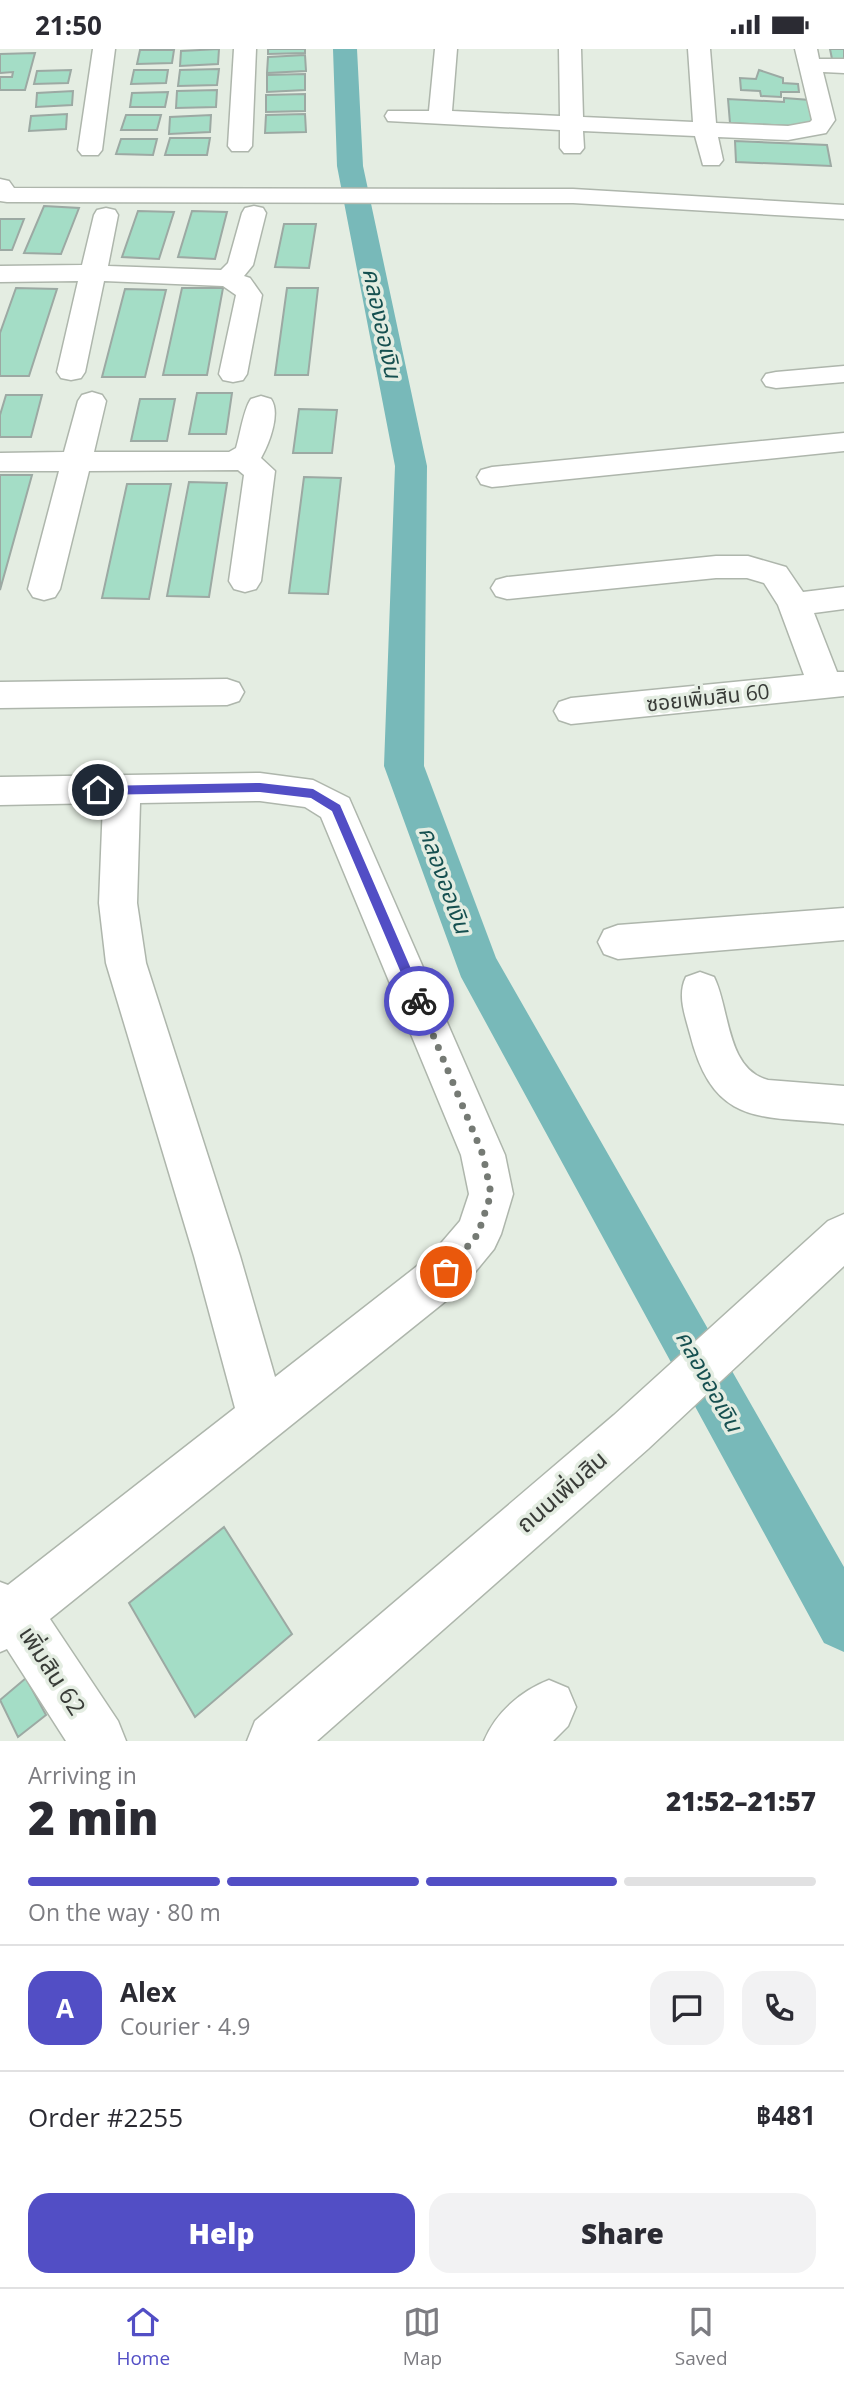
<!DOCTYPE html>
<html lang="en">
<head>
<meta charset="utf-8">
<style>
	:root { --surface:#fff; --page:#f2f2f3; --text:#2b2b33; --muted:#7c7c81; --line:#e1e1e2; --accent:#524ec5 }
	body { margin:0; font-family:"Open Sans","Noto Sans Thai",sans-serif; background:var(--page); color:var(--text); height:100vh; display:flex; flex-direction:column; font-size:26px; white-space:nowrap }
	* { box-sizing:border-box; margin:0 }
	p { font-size:23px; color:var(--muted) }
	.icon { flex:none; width:38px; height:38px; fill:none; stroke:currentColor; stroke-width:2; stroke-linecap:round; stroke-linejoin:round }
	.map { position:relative; height:1692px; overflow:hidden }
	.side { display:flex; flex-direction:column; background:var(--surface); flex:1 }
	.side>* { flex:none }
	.pin { position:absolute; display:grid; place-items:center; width:60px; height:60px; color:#fff; margin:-30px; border:4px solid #fff; border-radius:50%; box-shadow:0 2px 7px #0007 }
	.courier { position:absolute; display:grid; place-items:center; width:70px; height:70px; margin:-35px; border:5px solid #524ec5; border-radius:50%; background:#fff; color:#222; box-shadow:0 2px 9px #0007 }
	.headline em { font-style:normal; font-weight:800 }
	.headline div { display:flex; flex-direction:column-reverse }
	.headline { display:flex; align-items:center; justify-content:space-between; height:119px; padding:0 28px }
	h1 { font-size:46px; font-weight:800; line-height:52px }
	.bar { display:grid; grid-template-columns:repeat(4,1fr); gap:10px 7px; align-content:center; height:84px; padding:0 28px }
	.bar i { height:9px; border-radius:5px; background:var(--line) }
	.bar .active { background:var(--accent) }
	.bar p { grid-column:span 4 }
	.line { display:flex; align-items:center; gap:18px; padding:0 28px; border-top:2px solid var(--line) }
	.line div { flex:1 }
	.round { display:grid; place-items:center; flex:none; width:74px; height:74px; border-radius:21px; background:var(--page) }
	.cta { display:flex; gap:14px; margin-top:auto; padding:14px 28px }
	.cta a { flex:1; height:80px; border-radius:21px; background:var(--accent); color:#fff; font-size:28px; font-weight:800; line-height:80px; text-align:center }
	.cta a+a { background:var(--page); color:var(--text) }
	.status { display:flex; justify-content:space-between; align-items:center; height:49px; padding:0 35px; background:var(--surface); direction:ltr }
	.status svg { height:19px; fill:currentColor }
	.tab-bar { display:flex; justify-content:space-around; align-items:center; height:98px; border-top:2px solid var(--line); background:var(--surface); font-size:19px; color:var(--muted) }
	.tab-bar a { display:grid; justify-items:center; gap:4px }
	.tab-bar .active { color:var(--accent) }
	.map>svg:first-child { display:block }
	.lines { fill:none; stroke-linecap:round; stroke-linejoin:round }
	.canal { fill:#78b9b9; fill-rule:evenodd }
	.building { fill:#a4ddc6; stroke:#9ca9a3; stroke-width:2 }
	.minor-casing { stroke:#aeb6ac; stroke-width:3 }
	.minor { fill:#fff; fill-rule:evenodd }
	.route { fill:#524ec5 }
	.done { stroke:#757a74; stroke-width:7; stroke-dasharray:0 12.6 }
	.labels { text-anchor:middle; stroke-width:7; stroke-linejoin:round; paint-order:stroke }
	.street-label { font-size:21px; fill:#393c38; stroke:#e4ede2 }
	.water-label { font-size:23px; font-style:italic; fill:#165050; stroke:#e4ede2 }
	.near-street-label { font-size:24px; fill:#393c38; stroke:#e4ede2 }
</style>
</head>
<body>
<div class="status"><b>21:50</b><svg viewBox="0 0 49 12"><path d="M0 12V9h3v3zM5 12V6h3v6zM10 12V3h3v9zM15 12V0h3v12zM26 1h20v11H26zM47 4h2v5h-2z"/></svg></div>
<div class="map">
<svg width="844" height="1692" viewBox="0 0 844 1692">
	<rect width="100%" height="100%" fill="#e4ede2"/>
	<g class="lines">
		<path class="canal" d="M333 0H357L363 117 427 417 424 717 496 909 844 1518V1603L824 1594 461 928 384 717 395 417 337 117Z"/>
	</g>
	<path class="building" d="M219 0 218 15 180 17 181 2Z
		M268 0H305V4L268 5Z
		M830 0H844V11L832 10Z
		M140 1H174L172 14 137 15Z
		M35 4 25 41H0V28H12L13 23 0 24V5Z
		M305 6 306 22 267 24 268 8Z
		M219 20 217 36 178 37 180 21Z
		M71 21 68 34 34 35 37 22Z
		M134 21H168L166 34 131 35Z
		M759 21 783 29V34L798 35 799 43H781V48L761 47 760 42 741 41 740 29 756 30Z
		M305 25V41L267 43V26Z
		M217 41 216 58 176 59 177 42Z
		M73 42 72 56 36 58 37 44Z
		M168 43 165 58H130L132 44Z
		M305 45V62L266 63V46Z
		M784 49 810 51 813 78 730 74 728 50 784 53Z
		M67 65 66 80 29 82 31 67Z
		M305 65 306 83 265 84 266 66Z
		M126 66H161L157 81H121Z
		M211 66 210 83 169 85 170 68Z
		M170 89H210L207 106H165Z
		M121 90H157L153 106 116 105Z
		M735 92 827 96 831 117 736 113Z
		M44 157 79 159 61 205 24 204Z
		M138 162 174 163 159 210 122 208Z
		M192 162 227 163 215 210 178 208Z
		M0 170H24L12 201H0Z
		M284 175H316L309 219 275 218Z
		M16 239 57 240 29 327H0V284Z
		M182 239H223L207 326H163Z
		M287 239H318L308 326H275Z
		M125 240 166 241 145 328H102Z
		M197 344H232L226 385H189Z
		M6 346H42L31 388H0V366Z
		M140 350H175L167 392H131Z
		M299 360 337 361 332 404H293Z
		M0 426H32L0 541Z
		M304 428 341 429 328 545 289 544Z
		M189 433 227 434 209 548 167 547Z
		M127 435H171L149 550 102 549Z
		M224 1478 292 1585 195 1668 129 1554Z
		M26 1629 46 1666 18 1688 0 1651Z"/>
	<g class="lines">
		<defs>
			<path id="minor" d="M93 0H115L102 101 98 106H82L78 101Z
				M234 0H256L252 97 248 102H232L228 97Z
				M435 0H457L452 62 560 67 559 0H581L583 68 693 73 688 0H710L716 74 788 77 810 73 812 71 795 0H817L819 10H844V24L823 23 835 71 826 84 788 91 718 88 723 111 719 116H703L695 87 583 82 584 99 580 104H564L560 99V81L388 72 385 67 388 62H429Z
				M0 130 9 132 14 139 573 140 844 156V170L573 154 7 153 0 152Z
				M254 157 263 159 266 164 253 216 244 227 250 229 262 246 247 325 243 331 233 333 223 331 219 325 236 246 223 237 104 232 85 323 81 329 71 331 61 329 57 323 78 232 0 233V217L82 216 94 166 97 161 106 159 115 161 118 166 108 217 221 221 228 214 242 164 245 159Z
				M844 317V333L776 339 766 337 762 331 766 325 776 323Z
				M92 343 102 346 106 352 94 403H229L236 399C240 386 244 359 251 350L261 347 271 350C281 364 269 395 261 409L275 422 261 532 256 540 245 543 234 540 229 532 244 426 238 421 89 422 60 540 55 548 44 551 33 548 28 540 59 422H0V404L64 403 78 352 82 346Z
				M844 384V402L492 438 481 435 477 428 481 421 492 418Z
				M716 507H748L786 518 803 543 844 538V560L814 564 837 623H844V647L571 675 559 671 554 662 559 653 571 649 804 626 778 556 764 534 747 529H716L507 550 496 547 491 539 496 531 507 528Z
				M227 630 239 634 244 643 239 652 227 656 0 659V633Z
				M260 724 313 731 349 749 505 1106 513 1145 501 1185 494 1200 462 1239 50 1570 118 1672 126 1692H66L7 1600 0 1603V1533L8 1536 235 1359 194 1207 106 914 99 854 103 754 0 756V728ZM260 752 305 758 321 768 461 1106 469 1145 460 1172 430 1207 275 1328 240 1207 146 914 137 854 140 754Z
				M844 859V891L618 910 604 905 598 893 604 881 618 876Z
				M700 923 714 928C730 960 726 1020 768 1031L844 1037V1075C764 1066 714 1081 690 985 685 966 677 946 686 928Z
				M844 1165V1217L648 1400 317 1692H247L255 1672 614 1366 828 1172Z
				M549 1631 568 1639 576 1658 568 1677 553 1692H484C496 1663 521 1642 549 1631Z"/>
		</defs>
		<use href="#minor" class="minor-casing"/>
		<use href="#minor" class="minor"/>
	</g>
	<path class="route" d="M260 734 313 740 340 756 425 952 423 956 419 957 413 952 332 762 311 749 260 743 98 746 92 741 98 737Z"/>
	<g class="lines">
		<path class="done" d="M419 952 483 1106 491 1145 478 1185 446 1223"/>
	</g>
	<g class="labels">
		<g class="street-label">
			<text transform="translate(708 649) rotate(-6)" y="7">ซอยเพิ่มสิน 60</text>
		</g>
		<g class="water-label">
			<text transform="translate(382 274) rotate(78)" y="8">คลองออเงิน</text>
			<text transform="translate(445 831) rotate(70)" y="8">คลองออเงิน</text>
			<text transform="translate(709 1332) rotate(61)" y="8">คลองออเงิน</text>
		</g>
		<g class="near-street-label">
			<text transform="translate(562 1443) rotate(-41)" y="8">ถนนเพิ่มสิน</text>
			<text transform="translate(52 1622) rotate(57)" y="8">เพิ่มสิน 62</text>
		</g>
	</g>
</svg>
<div class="pin" style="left:446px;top:1223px;background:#ea580c"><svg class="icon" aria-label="bag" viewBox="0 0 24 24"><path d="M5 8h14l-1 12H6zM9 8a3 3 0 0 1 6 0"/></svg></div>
<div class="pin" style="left:98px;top:741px;background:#1f2937"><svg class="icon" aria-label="home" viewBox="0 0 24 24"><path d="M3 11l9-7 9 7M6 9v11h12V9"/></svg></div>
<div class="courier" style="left:419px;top:952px"><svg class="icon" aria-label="bike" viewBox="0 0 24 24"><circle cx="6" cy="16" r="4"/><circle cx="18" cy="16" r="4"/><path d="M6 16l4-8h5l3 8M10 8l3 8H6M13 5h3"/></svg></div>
</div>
<section class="side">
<div class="headline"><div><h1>2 min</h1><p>Arriving in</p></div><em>21:52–21:57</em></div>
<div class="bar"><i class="active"></i><i class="active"></i><i class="active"></i><i></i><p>On the way · 80 m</p></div>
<div class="line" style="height:126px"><b class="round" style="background:var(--accent);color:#fff">A</b><div><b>Alex</b><p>Courier · 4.9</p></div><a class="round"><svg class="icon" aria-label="chat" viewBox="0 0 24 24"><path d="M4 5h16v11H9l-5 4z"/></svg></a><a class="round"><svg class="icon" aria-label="phone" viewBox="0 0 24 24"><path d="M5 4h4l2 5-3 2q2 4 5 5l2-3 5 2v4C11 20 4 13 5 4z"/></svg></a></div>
<div class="line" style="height:91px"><div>Order #2255</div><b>฿481</b></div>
<div class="cta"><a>Help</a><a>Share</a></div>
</section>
<nav class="tab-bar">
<a class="active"><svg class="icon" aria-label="home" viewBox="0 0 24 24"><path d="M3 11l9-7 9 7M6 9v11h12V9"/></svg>Home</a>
<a><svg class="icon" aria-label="map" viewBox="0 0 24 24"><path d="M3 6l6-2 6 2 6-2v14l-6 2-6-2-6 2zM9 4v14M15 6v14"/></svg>Map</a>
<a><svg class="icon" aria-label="saved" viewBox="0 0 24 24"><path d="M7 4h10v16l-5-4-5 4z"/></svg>Saved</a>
</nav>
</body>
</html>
